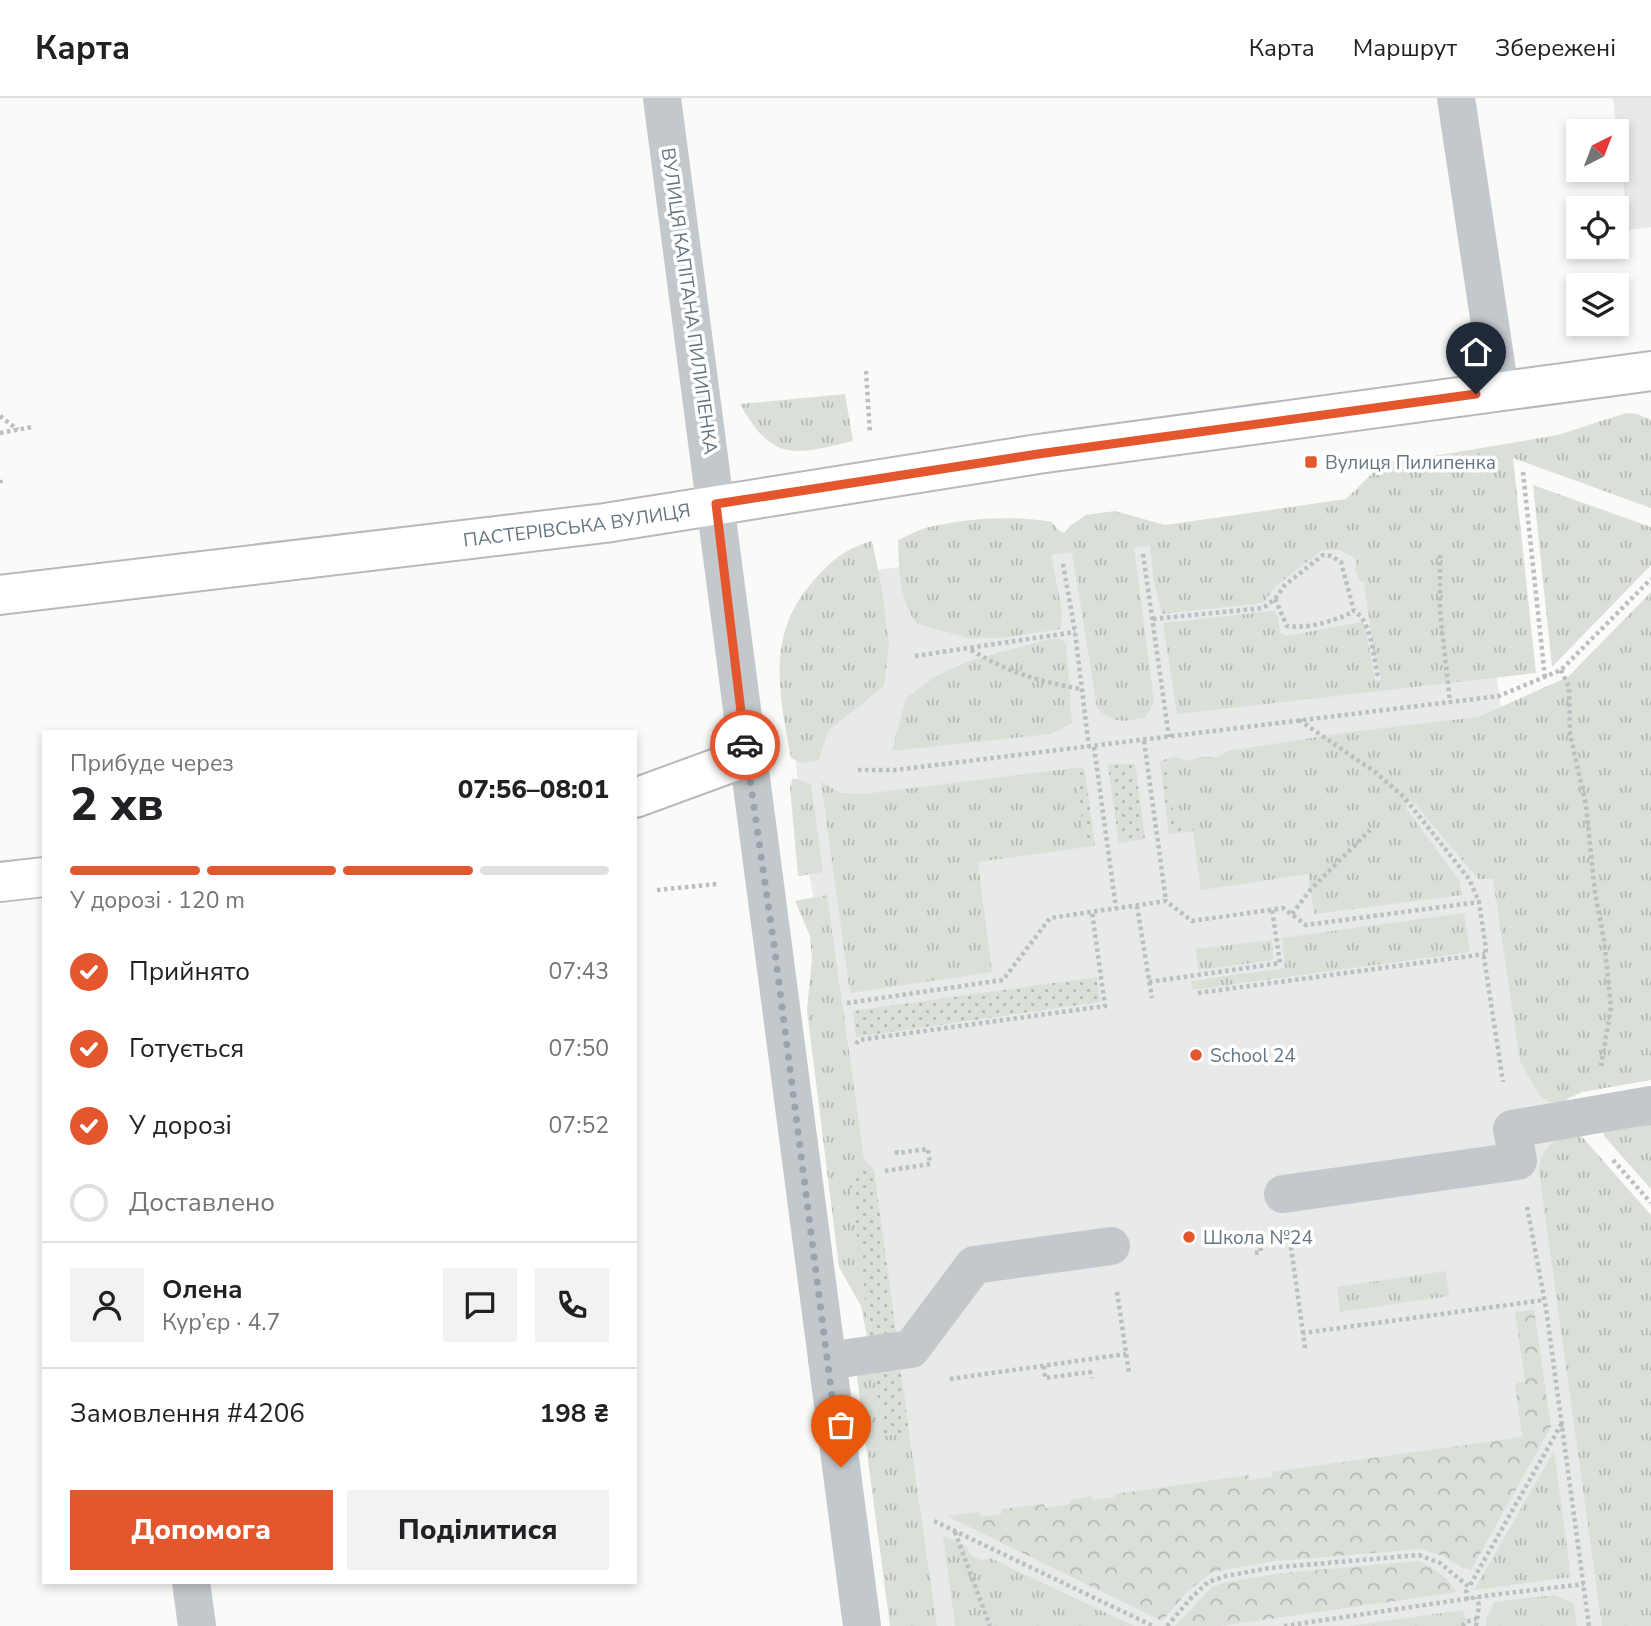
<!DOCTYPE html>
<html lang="uk">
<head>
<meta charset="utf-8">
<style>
	:root { --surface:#fff; --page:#f2f2f2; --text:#202124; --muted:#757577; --line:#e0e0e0; --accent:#e4572e }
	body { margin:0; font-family:"Nunito Sans",sans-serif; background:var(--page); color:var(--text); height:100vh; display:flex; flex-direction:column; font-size:26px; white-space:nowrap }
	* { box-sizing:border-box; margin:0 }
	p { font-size:23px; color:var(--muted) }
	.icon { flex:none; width:38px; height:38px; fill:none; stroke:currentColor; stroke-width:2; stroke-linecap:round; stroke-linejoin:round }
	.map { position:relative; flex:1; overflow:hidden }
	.drawer { position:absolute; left:42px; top:632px; width:595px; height:854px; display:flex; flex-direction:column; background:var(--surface); border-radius:0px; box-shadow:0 4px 10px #0003 }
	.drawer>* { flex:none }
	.needle { width:46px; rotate:42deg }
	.controls { position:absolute; left:1566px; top:21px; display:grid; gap:14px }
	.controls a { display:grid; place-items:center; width:63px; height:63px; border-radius:0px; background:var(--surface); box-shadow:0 4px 10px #0003; font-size:35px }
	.pin { position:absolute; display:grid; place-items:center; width:60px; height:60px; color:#fff; margin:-72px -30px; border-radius:50% 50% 50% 0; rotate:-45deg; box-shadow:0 0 7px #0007 }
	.pin .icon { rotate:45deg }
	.courier { position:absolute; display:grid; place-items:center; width:70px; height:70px; margin:-35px; border:5px solid #e4572e; border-radius:50%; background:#fff; color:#222; box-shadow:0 2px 9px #0007 }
	.head em { font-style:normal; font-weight:800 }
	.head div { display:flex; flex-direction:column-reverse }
	.head { display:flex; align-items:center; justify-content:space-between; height:119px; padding:0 28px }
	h1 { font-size:46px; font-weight:800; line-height:52px }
	.bar { display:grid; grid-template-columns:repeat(4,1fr); gap:10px 7px; align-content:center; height:84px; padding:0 28px }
	.bar i { height:9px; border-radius:5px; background:var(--line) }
	.bar .active { background:var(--accent) }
	.bar p { grid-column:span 4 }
	.line { display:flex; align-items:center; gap:18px; padding:0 28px; border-top:2px solid var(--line) }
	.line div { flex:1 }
	.round { display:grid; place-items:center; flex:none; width:74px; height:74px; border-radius:0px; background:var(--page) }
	ol { padding:0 28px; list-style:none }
	li { display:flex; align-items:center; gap:21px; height:77px }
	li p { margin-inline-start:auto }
	li .icon { padding:7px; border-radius:50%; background:var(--accent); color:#fff; stroke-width:4 }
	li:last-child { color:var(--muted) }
	li i { width:38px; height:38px; border:4px solid var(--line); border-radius:50% }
	.button { display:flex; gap:14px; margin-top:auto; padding:14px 28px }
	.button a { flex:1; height:80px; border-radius:0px; background:var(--accent); color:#fff; font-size:28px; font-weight:800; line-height:80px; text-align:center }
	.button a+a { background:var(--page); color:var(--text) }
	header { display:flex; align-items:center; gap:42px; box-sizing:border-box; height:98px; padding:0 35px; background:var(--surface); border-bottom:2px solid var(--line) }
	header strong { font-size:33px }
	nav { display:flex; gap:38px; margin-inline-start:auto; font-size:24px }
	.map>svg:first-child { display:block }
	.built { fill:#e8e9e9 }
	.grass { fill:url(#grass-tufts) }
	.forest { fill:url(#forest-crowns) }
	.garden { fill:url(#garden-dots) }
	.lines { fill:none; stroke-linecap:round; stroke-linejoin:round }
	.major-casing { stroke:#b5babe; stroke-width:42 }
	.path { stroke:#bbbfc2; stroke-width:4.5; stroke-dasharray:3.5 3.5; stroke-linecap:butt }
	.minor { stroke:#c3c8cc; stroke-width:38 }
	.major { stroke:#fff; stroke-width:38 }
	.done { stroke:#99a4ac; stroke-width:7; stroke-dasharray:0 12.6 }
	.route { stroke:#e4572e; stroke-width:9 }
	.poi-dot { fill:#e4572e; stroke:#fff; stroke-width:2.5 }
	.labels { text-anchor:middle; stroke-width:7; stroke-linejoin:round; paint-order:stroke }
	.street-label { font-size:19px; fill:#657683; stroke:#fff }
	.poi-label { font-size:19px; fill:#657683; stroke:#fff; text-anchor:start }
</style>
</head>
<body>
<header>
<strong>Карта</strong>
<nav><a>Карта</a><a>Маршрут</a><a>Збережені</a></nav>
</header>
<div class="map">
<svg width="1651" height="1528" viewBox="0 0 1651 1528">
	<defs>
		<pattern id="grass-tufts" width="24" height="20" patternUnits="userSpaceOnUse" patternTransform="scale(1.75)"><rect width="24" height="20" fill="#dadfd7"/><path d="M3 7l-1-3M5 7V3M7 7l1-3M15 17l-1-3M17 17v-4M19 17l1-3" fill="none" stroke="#b4b9b4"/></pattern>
		<pattern id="forest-crowns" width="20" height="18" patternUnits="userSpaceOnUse" patternTransform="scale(1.75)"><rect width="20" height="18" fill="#dadfd7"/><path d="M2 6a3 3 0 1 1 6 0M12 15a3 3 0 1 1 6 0" fill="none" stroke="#b4b9b4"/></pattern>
		<pattern id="garden-dots" width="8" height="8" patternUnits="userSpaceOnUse" patternTransform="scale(1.75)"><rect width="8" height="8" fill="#dadfd7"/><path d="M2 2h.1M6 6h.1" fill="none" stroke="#b4b9b4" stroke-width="1.8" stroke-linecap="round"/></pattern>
	</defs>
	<rect width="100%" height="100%" fill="#fafaf8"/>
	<path class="built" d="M1613 0H1651V129L1629 132Z
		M1479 388 1495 568 1635 1528H908L826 913 814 801 809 775 789 609 877 472Z"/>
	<path class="grass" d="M845 296 853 343C794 357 773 365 740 306Z
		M1626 315 1637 316 1651 322V410L1513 360 1536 575 1177 616 1163 525 1275 513 1278 520 1280 534 1286 538 1362 524 1365 528 1375 582 1380 583 1381 579 1373 550 1364 484 1360 483 1355 471 1357 467 1355 460 1339 452H1322L1276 488 1263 505 1162 516 1154 483 1150 448 1134 449 1154 604 1145 620C1123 623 1114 627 1097 610L1072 454 1051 457 1062 514 1061 531 1002 540H969L917 526C899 501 899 472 898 442 908 438 919 431 929 429 968 420 1013 417 1052 424L1058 432 1064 435 1071 427 1086 417 1115 413 1165 427 1346 401 1384 364 1439 357 1558 337Z
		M1533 387 1651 429V467L1552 569Z
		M872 443 882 491 889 548 884 588 828 633 819 662 801 665 791 660C779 594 765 536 815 481 833 461 845 451 872 443Z
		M1651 494V982L1582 994 1567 1001 1566 1006 1547 1003 1539 997 1520 963 1493 781H1478L1415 706 1405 700 1407 712 1459 782 1462 797 1314 816 1308 776 1201 792 1192 727 1175 729 1166 661 1176 659 1188 663 1200 659H1217L1228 653 1350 634 1478 619 1568 579Z
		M1050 541H1061L1066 546 1072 625 1051 636 892 653 906 600 936 578 972 562Z
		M1075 670 1086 749 978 764 992 874 850 895 821 684 841 695 864 696Z
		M793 680 811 686 823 774 798 778 790 689Z
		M827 797 864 1061 849 1082 864 1190 868 1244 861 1208 839 1169 807 912 812 861 810 838 795 803Z
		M1464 815 1470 854 1192 892 1191 883 1285 870 1282 840Z
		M1272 842 1273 862 1198 872 1196 851Z
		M1651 1022V1091L1604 1038 1603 1029Z
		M1577 1033 1651 1117V1528H1602L1539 1074C1541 1047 1554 1042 1577 1033Z
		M1446 1173 1449 1198 1340 1214 1337 1189Z
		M874 1273 883 1338 909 1334 937 1528H890L857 1279 862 1274Z
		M1554 1353 1571 1479 1474 1492Z
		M943 1437 967 1449 970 1456 981 1462 990 1460 1134 1528H955Z
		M1555 1497 1574 1506 1577 1528H1486L1487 1519 1494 1504Z
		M1464 1512 1466 1528H1349Z"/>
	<path class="forest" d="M1534 1212 1551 1329 1471 1472 1461 1469 1444 1458 1419 1451 1268 1464 1212 1474 1187 1494 1162 1523 947 1418 980 1414 981 1419 1001 1416 1002 1411 1044 1406 1045 1410 1070 1406V1402L1092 1398 1093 1402 1115 1399V1396L1249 1377V1382L1272 1379V1374L1522 1339 1515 1286 1525 1283 1515 1214Z
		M1419 1463C1435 1471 1448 1479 1457 1494L1221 1528H1175L1212 1489 1227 1484 1282 1475Z"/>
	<path class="garden" d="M1166 661 1175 728 1192 727 1193 733 1169 736 1160 663Z
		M1112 666H1135L1145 741 1119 745 1108 668Z
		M1082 669 1085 673 1095 748 1086 749 1075 670Z
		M1097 879 1100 904 856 939 853 913Z
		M864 1061 874 1072 896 1234 868 1244 864 1190 849 1082Z
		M874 1271 901 1273 909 1334 883 1338Z"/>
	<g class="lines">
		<defs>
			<g id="major">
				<path id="s1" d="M0 497 605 425 1038 356 1651 273"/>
				<path d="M635 700 747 659"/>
				<path d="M0 784 44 779"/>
			</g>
		</defs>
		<use href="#major" class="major-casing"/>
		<path class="path" d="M866 273 870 336
			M0 318 18 332
			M0 335 32 329
			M1523 374 1545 580
			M0 382 1 386
			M1143 456 1169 639
			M1440 457V513L1450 604
			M1063 466 1075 534 1089 650
			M1275 501 1287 528C1308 531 1336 523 1354 513
			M1153 521 1263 510 1275 501 1285 487 1323 457 1331 458 1341 464 1354 513C1372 523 1373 559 1378 579
			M971 552C1010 575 1037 583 1081 591
			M915 558 1075 534
			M1561 572 1569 589 1570 636 1586 707 1595 795 1604 842 1611 909 1601 968
			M1299 622 1375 674 1404 699 1469 781 1479 804
			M1144 643 1166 803
			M1094 649 1116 810
			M858 672H895L1499 598 1561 572 1651 481
			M657 792 717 786
			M1137 808 1152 900
			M1292 816 1311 791 1370 732
			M1149 884 1280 865 1272 811
			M1198 895 1485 856
			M847 905 1003 882 1050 820 1166 803 1192 823 1283 810 1306 827 1479 804 1486 851 1484 860 1503 984
			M856 946 859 942 1105 908 1092 814
			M1613 1062 1651 1105
			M885 1073 930 1066 928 1051 897 1055 896 1049
			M1527 1109 1546 1210 1589 1528
			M1290 1142 1303 1235
			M1255 1155 1261 1154 1259 1137
			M1117 1194 1129 1275
			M1305 1250 1303 1235 1544 1202
			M1044 1268 1045 1280 1090 1274 1092 1280
			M950 1281 1126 1256
			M934 1423 1153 1528
			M955 1434 990 1528
			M1467 1502 1466 1494 1469 1489
			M1167 1528 1191 1500 1208 1484 1226 1478 1269 1470 1419 1457 1440 1465 1469 1489 1562 1325
			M1284 1528 1492 1497 1584 1486
			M1462 1528 1466 1524 1476 1521
			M1476 1528 1479 1508 1477 1499"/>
		<path class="minor" d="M662 0 862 1528
			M1456 0 1500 293
			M1283 1096 1518 1063 1512 1031 1651 1007
			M827 1263 911 1251 974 1167 1111 1148
			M191 1484 197 1528"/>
		<use href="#major" class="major"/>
	</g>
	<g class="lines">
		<path class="done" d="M745 647 775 854 841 1369"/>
		<path class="route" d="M745 647 716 406 1038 356 1476 296"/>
	</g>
	<g class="poi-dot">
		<rect x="1304" y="357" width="14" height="14" rx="3.5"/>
		<circle cx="1196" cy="957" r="7"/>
		<circle cx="1189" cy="1139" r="7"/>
	</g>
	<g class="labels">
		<g class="street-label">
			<text transform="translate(690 203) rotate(82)" y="7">ВУЛИЦЯ КАПІТАНА ПИЛИПЕНКА</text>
			<text dy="7" stroke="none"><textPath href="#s1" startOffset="581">ПАСТЕРІВСЬКА ВУЛИЦЯ</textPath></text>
		</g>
		<g class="poi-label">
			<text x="1325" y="371">Вулиця Пилипенка</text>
			<text x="1210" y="964">School 24</text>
			<text x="1203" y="1146">Школа №24</text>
		</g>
	</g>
</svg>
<div class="controls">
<a><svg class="needle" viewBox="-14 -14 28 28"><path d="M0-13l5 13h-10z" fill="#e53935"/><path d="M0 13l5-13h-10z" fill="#757577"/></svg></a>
<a><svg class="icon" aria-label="locate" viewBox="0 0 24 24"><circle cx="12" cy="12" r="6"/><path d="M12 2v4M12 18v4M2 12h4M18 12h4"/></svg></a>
<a><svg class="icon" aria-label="layers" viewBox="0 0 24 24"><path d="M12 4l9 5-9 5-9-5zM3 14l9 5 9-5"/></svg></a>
</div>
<div class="pin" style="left:841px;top:1369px;background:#ea580c"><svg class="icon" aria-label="bag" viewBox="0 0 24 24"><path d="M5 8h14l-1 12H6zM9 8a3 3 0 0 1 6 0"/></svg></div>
<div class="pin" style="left:1476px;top:296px;background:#1f2937"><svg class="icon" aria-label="home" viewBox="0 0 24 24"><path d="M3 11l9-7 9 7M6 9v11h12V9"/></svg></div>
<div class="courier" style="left:745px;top:647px"><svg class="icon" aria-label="car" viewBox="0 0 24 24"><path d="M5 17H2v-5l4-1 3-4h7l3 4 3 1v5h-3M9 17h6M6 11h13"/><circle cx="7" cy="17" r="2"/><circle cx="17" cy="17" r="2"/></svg></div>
<section class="drawer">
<div class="head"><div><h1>2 хв</h1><p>Прибуде через</p></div><em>07:56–08:01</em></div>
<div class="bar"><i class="active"></i><i class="active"></i><i class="active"></i><i></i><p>У дорозі · 120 m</p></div>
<ol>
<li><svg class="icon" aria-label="check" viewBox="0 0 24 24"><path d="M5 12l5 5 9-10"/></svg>Прийнято<p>07:43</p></li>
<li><svg class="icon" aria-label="check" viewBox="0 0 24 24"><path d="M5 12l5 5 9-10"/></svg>Готується<p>07:50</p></li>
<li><svg class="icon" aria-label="check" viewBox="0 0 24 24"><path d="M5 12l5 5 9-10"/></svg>У дорозі<p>07:52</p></li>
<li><i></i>Доставлено</li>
</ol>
<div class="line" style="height:126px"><a class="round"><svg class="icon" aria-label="person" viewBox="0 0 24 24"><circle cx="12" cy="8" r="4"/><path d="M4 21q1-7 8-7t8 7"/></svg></a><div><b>Олена</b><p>Кур’єр · 4.7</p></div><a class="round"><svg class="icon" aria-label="chat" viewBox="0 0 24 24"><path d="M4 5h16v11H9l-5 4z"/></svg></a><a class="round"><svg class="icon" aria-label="phone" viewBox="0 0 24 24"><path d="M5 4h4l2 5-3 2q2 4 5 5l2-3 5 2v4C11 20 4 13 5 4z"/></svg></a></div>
<div class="line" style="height:91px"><div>Замовлення #4206</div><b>198 ₴</b></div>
<div class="button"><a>Допомога</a><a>Поділитися</a></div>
</section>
</div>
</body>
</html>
